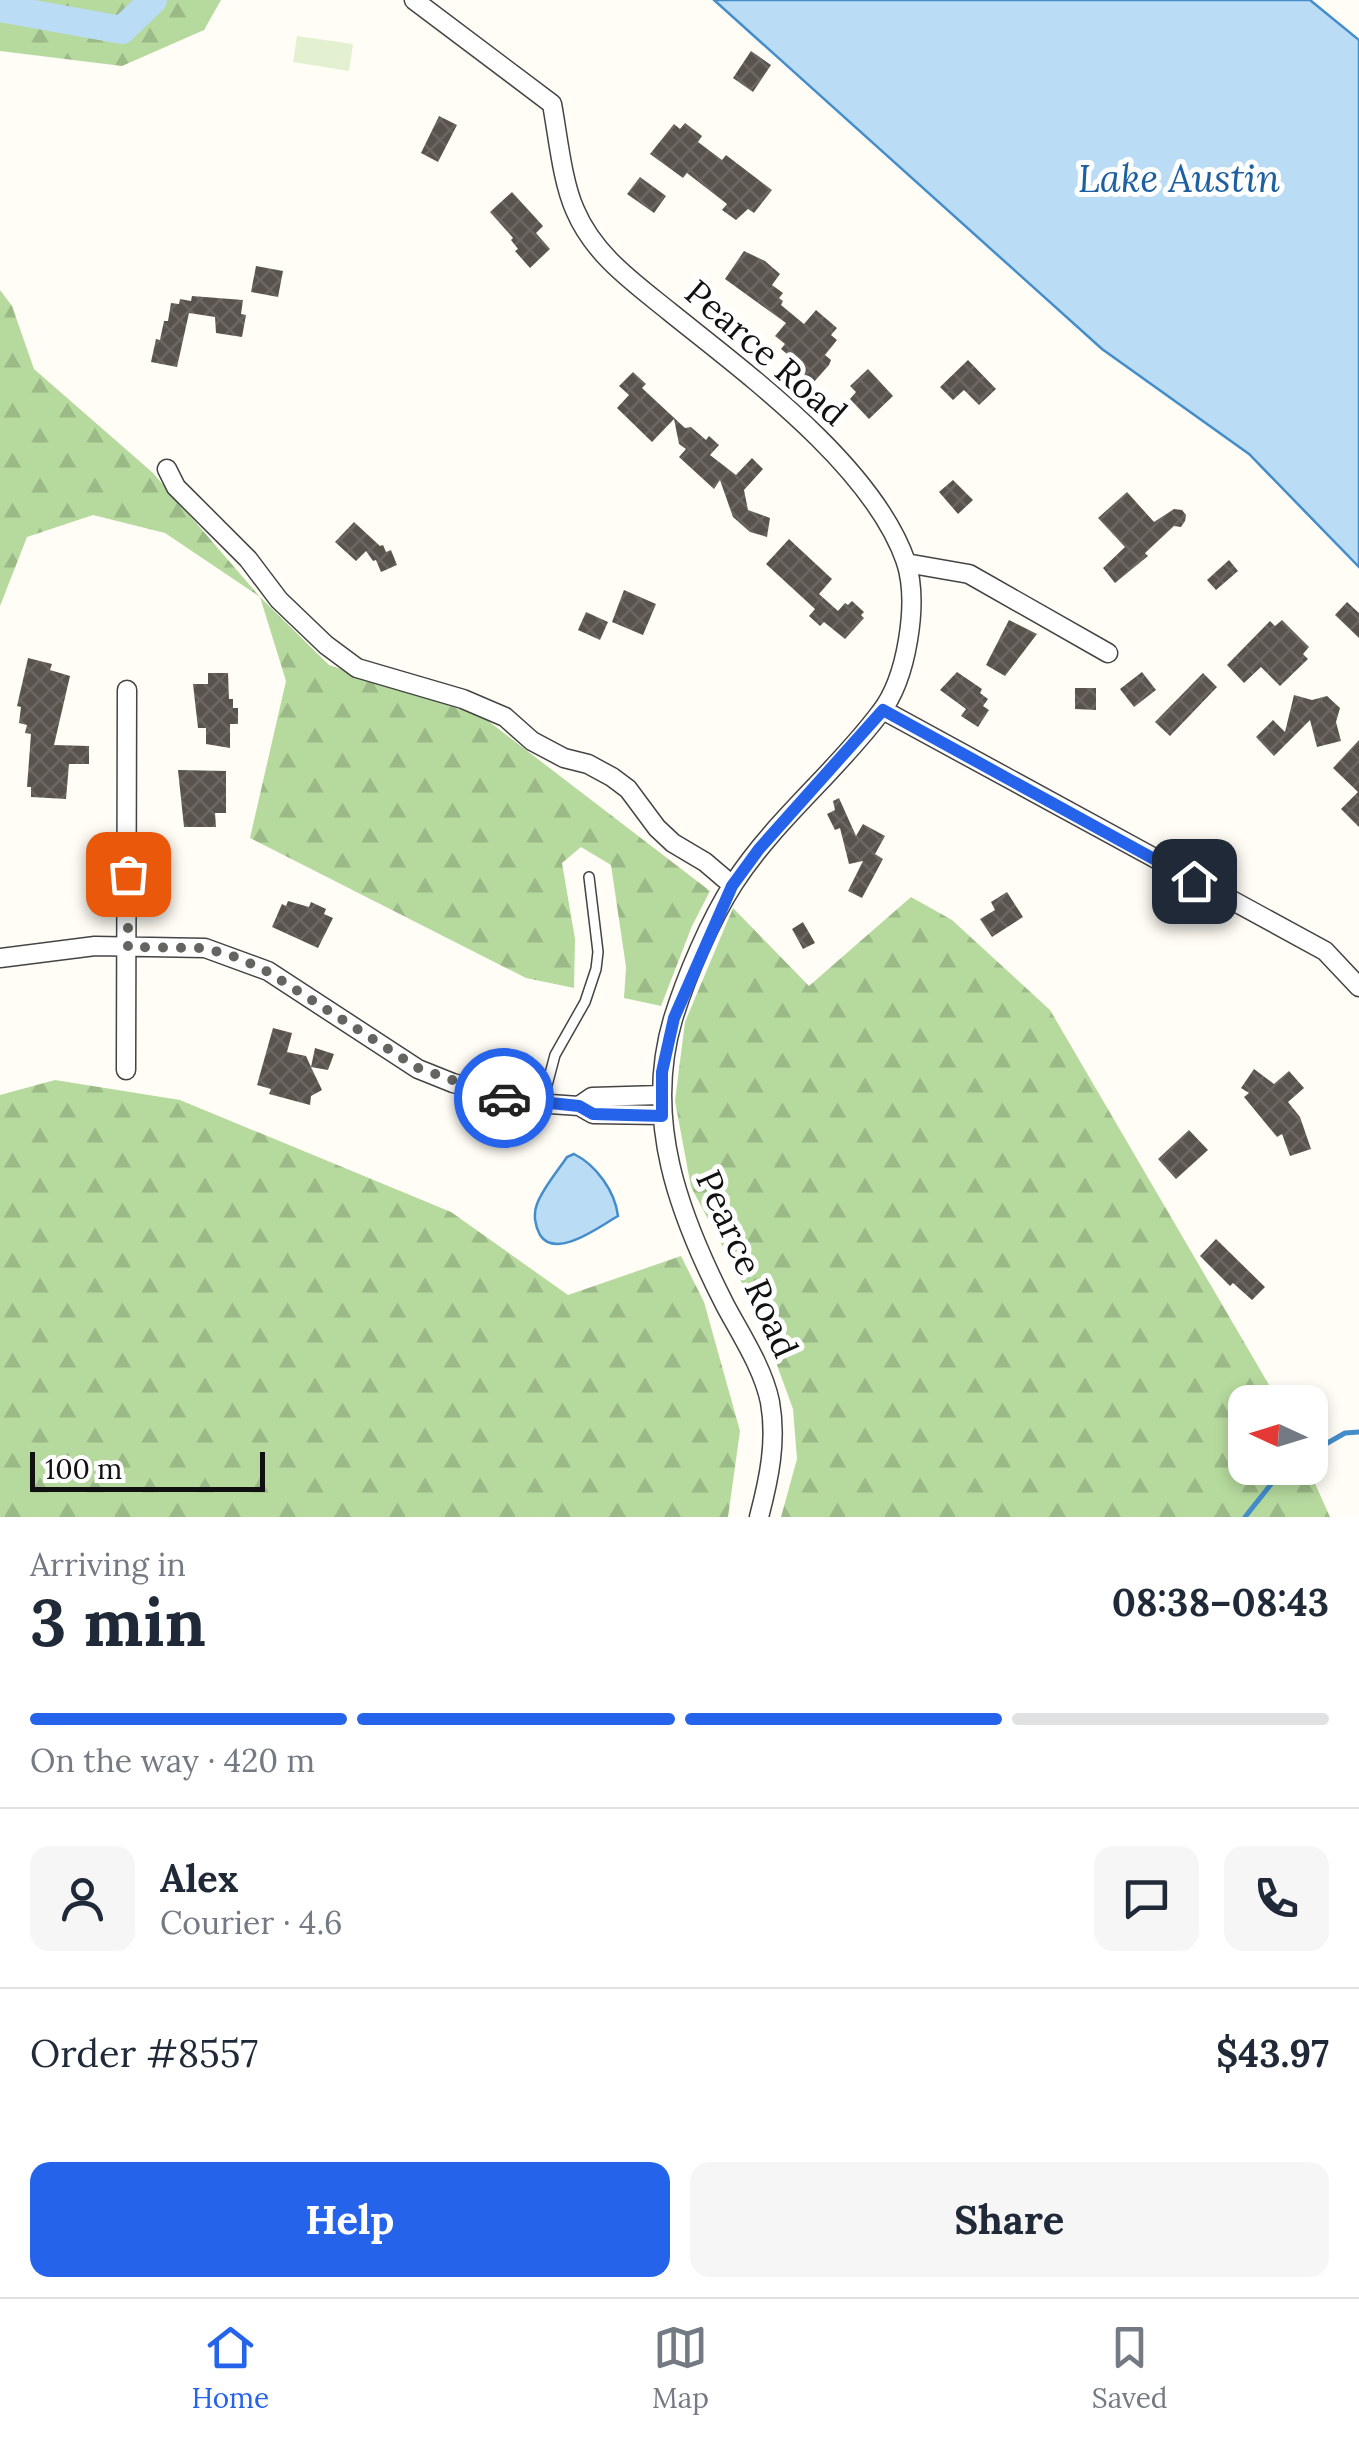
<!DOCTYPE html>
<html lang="en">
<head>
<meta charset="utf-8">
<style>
	:root { --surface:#fff; --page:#f6f6f7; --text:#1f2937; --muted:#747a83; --line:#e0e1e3; --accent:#2563eb }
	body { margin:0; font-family:Lora,serif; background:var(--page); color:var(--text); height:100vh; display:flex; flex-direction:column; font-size:38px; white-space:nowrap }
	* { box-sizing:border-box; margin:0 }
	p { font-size:32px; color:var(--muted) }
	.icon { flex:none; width:55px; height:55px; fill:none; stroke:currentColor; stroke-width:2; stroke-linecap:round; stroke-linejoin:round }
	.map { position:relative; height:1517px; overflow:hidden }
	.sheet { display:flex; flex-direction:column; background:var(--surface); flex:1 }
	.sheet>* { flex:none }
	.needle { width:65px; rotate:274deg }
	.buttons { position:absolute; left:1228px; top:1385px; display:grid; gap:20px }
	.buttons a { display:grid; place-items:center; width:100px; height:100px; border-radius:20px; background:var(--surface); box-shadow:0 5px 15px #0003; font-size:50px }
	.scale { position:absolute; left:30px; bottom:25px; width:235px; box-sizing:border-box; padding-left:10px; border:5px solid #111; border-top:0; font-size:28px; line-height:35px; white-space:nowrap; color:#111; -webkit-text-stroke:8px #fff; paint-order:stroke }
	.pin { position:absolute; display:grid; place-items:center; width:85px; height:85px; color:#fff; margin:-42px; border-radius:20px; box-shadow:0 5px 15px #0006 }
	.courier { position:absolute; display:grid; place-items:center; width:100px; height:100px; margin:-50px; border:8px solid #2563eb; border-radius:50%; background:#fff; color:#222; box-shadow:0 2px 12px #0007 }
	.headline em { font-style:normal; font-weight:700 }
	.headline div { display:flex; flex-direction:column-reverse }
	.headline { display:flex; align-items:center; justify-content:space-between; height:170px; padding:0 30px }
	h1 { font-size:65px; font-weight:700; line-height:75px }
	.bar { display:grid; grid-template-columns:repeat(4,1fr); gap:15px 10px; align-content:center; height:120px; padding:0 30px }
	.bar i { height:12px; border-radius:8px; background:var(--line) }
	.bar .selected { background:var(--accent) }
	.bar p { grid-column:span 4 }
	.line { display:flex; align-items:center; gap:25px; padding:0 30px; border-top:2px solid var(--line) }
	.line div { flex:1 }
	.round { display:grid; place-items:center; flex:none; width:105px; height:105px; border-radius:20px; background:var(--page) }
	.button { display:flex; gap:20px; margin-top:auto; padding:20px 30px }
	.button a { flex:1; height:115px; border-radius:20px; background:var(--accent); color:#fff; font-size:40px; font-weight:700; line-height:115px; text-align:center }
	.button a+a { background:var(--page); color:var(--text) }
	.tabs { display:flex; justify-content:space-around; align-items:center; height:140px; border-top:2px solid var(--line); background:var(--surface); font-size:28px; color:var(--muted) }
	.tabs a { display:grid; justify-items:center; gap:5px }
	.tabs .selected { color:var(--accent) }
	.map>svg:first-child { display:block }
	.forest { fill:url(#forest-firs) }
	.pitch { fill:#e4f1d0 }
	.water { fill:#bbdcf5; stroke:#438dca; stroke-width:2.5 }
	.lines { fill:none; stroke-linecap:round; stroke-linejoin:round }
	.stream { stroke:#438dca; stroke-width:5 }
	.river { stroke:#bbdcf5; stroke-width:28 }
	.building { fill:url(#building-cross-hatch) }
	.service-casing { stroke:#444; stroke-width:12 }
	.minor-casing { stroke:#444; stroke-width:21 }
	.service { stroke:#fff; stroke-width:9 }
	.minor { stroke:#fff; stroke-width:18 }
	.done { stroke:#646461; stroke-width:10; stroke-dasharray:0 18 }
	.route { stroke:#2563eb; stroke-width:12 }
	.labels { text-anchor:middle; stroke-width:10; stroke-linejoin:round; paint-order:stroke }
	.street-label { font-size:35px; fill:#111; stroke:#fff }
	.water-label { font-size:38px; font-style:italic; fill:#1c60a1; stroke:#fff }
</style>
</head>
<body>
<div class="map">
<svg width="1359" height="1517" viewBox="0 0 1359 1517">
	<defs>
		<pattern id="forest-firs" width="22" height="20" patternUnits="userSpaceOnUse" patternTransform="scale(2.5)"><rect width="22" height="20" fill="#b6da9e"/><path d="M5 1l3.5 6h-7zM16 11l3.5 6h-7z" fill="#9bba87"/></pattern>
		<pattern id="building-cross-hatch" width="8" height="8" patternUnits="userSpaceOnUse" patternTransform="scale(2.5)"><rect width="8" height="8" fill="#59534d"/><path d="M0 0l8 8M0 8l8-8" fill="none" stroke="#6c6762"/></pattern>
	</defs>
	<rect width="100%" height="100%" fill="#fffdf5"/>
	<path class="forest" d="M0 0H221L204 30 122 66 0 51Z
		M0 290 12 306 34 369 153 473 260 597 329 665 483 717 710 891 692 926 661 1006 624 998 626 967 611 865 581 847 562 863 575 939 574 988 526 978 250 838 286 681 260 597 165 533 93 515 27 537 0 606Z
		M911 897 952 920 1050 1010 1279 1402H1245V1468H1308L1330 1517H781L797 1459 793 1409 758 1313 691 1187 675 1101 685 1022 733 908 809 986Z
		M55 1080 180 1100 451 1212 568 1295 681 1256 704 1302 740 1431 728 1517H0V1095Z"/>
	<path class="pitch" d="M297 36 353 44 349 71 293 62Z"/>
	<path class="water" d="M714 0H1310L1359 40V567L1249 454 1102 349Z
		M574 1154C596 1165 615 1191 618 1216 600 1226 556 1260 540 1235 535 1226 533 1214 537 1204 543 1188 557 1172 567 1157Z"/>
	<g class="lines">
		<path class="stream" d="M1310 1453 1345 1433 1359 1432
			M1245 1517 1284 1468"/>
		<path class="river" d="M0 8 122 30 153 0"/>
	</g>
	<path class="building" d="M751 51 771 65 753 92 733 78Z
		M439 116 457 125 438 162 421 153Z
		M685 123 702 136 698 142 722 160 726 155 772 190 754 213 748 209 736 220 722 210 727 204 687 173 683 178 650 154 674 124 680 129Z
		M640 177 666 196 654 213 627 194Z
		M512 192 543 226 536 233 550 249 530 268 515 251 518 249 511 240 513 238 490 212Z
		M744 251 765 261 780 274 772 285 783 293 779 298 783 301 781 305 804 324 816 310 837 328 831 335 837 340 825 355 831 360 829 365 813 383 795 368 799 364 781 349 785 344 775 336 786 323 725 279Z
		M256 266 283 271 278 297 251 292Z
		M192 296 243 300 241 314 246 315 242 337 216 333 215 317 189 313 177 367 151 362 156 339 160 340 164 321H168L171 303 179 304 180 299 191 301Z
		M968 360 996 389 979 405 964 390 953 400 940 387Z
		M868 369 893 396 869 419 850 399 856 392 850 386Z
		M633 372 646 384 642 388 685 428 691 427 706 440 709 436 719 445 710 455 736 475 752 458 763 469 744 490 748 510 770 518 767 537 750 532 733 517 720 480 714 489 679 457 686 449 679 444 674 419 652 442 617 408 629 395 619 386Z
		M953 480 973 500 958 514 939 492Z
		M1127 492 1154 522 1174 509 1182 510 1186 515 1185 521 1181 527 1174 526 1145 553 1148 556 1115 583 1103 568 1125 547 1098 518Z
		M354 522 380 546 383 545 386 552 391 550 397 565 381 572 376 560 373 561 366 551 356 561 335 542Z
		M789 539 832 579 819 594 838 611 845 603 848 605 852 601 864 612 861 615 864 618 845 639 824 622 820 626 809 616 815 609 766 564Z
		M1229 560 1238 571 1216 590 1207 580Z
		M624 590 656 604 643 635 612 622Z
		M1347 602 1359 613V638L1335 615Z
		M586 612 608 622 600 640 578 630Z
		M1009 620 1037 634 1005 676 986 665Z
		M1282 620 1309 647 1303 654 1308 659 1280 686 1261 667 1244 683 1227 665 1270 621 1275 626Z
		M28 658 52 664 50 670 70 676 54 745 89 746V764H69L66 799 31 797V787H27L31 734 25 733 27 725 19 723 21 707 17 706Z
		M957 672 982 689 980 693 988 699 983 706 989 710 978 727 961 716 966 709 940 690Z
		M1142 672 1156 690 1134 707 1120 689Z
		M208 673H228L229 699H233V708H238V724H230V748L206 744V728H198L193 684H208Z
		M1203 673 1217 687 1170 736 1155 722Z
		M1075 688H1096V710L1075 709Z
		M1294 695 1312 700 1327 696 1340 708 1336 722 1341 741 1317 747 1310 720 1274 756 1256 737 1273 720 1285 732Z
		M1359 740V827L1341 809 1358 792 1333 768Z
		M178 770 226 771V813H215L216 827H184Z
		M839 798 856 836 863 824 885 836 875 854 883 859 862 898 848 891 863 861 849 864 840 828 835 830 827 814 835 810 833 801Z
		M1007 892 1023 917 992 937 980 919 995 910 991 902Z
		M288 901 309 907 311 902 326 909 324 914 333 918 318 948 272 927 282 904 286 906Z
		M803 922 815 943 803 949 792 929Z
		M273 1028 292 1033 287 1052 306 1056 311 1067 315 1048 334 1054 328 1070 311 1067 322 1090 311 1096 310 1105 269 1094 271 1089 257 1085Z
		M1254 1069 1274 1084 1289 1071 1304 1088 1288 1102 1300 1117 1311 1149 1290 1156 1282 1134 1277 1137 1244 1097 1249 1093 1241 1088Z
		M1189 1130 1208 1150 1176 1179 1158 1159Z
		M1216 1239 1265 1287 1252 1300 1233 1283 1230 1286 1200 1256Z"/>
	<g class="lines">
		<defs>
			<path id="service" d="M542 1104 555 1055 585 1002 596 969 598 952 589 877"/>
			<path id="minor" d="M414 0 552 104C558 136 562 181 575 210 594 255 633 282 670 312 747 374 873 466 906 562 919 603 907 679 880 713 835 773 775 820 734 883 710 920 686 977 673 1019 643 1120 679 1215 725 1305 741 1335 763 1368 770 1402 777 1441 769 1479 759 1517
				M167 469 176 487 248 559 279 600 326 645 357 668 463 699 505 717 532 741 564 758 588 764 612 777 628 789 657 828 673 843 705 862 732 885
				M906 563 969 574 1108 653
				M883 710 1325 951 1359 987
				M0 958 95 946 205 948 268 971 418 1069 453 1083 521 1102 579 1106 593 1114 661 1115
				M126 1070 127 690
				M579 1106 592 1097 661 1095"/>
		</defs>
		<use href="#service" class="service-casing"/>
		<use href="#minor" class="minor-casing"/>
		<use href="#service" class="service"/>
		<use href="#minor" class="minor"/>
	</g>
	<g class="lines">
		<path class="done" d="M128 874V947L205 948 239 958 268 972 418 1068 504 1098"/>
		<path class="route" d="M504 1098 579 1106 593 1114 662 1116V1072L674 1018 732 886 759 849 883 710 1194 881"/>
	</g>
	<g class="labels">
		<g class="street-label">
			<text transform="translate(766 353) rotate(41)" y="12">Pearce Road</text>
			<text transform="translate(747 1264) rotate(66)" y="12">Pearce Road</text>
		</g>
		<g class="water-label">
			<text x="1179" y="192">Lake Austin</text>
		</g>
	</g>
</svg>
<div class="buttons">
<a><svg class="needle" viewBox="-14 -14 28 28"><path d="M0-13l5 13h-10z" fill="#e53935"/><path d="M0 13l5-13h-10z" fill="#747a83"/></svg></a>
</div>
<div class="scale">100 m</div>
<div class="pin" style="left:128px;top:874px;background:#ea580c"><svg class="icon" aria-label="bag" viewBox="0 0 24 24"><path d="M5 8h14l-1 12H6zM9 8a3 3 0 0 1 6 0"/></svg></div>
<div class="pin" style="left:1194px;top:881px;background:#1f2937"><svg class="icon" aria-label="home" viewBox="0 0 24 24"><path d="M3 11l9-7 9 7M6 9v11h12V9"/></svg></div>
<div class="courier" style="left:504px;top:1098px"><svg class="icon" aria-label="car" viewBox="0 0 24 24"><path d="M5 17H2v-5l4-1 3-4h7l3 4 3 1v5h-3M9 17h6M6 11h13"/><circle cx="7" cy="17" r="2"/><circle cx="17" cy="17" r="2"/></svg></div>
</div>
<section class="sheet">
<div class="headline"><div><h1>3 min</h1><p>Arriving in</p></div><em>08:38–08:43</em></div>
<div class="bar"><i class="selected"></i><i class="selected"></i><i class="selected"></i><i></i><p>On the way · 420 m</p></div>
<div class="line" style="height:180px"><a class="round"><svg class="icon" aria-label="person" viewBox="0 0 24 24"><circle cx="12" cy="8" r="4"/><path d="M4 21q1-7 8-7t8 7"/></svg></a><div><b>Alex</b><p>Courier · 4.6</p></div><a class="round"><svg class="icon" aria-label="chat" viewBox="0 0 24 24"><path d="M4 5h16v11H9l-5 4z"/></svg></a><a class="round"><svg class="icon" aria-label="phone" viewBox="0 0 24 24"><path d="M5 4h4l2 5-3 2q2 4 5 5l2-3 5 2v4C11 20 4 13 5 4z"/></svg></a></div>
<div class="line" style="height:130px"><div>Order #8557</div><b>$43.97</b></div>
<div class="button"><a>Help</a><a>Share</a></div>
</section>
<nav class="tabs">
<a class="selected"><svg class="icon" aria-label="home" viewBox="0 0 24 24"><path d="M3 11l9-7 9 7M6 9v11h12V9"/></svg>Home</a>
<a><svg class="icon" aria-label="map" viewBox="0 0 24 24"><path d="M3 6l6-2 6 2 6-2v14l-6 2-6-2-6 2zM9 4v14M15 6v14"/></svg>Map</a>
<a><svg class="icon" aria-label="saved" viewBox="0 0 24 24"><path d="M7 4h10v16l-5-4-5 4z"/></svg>Saved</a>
</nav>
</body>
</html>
